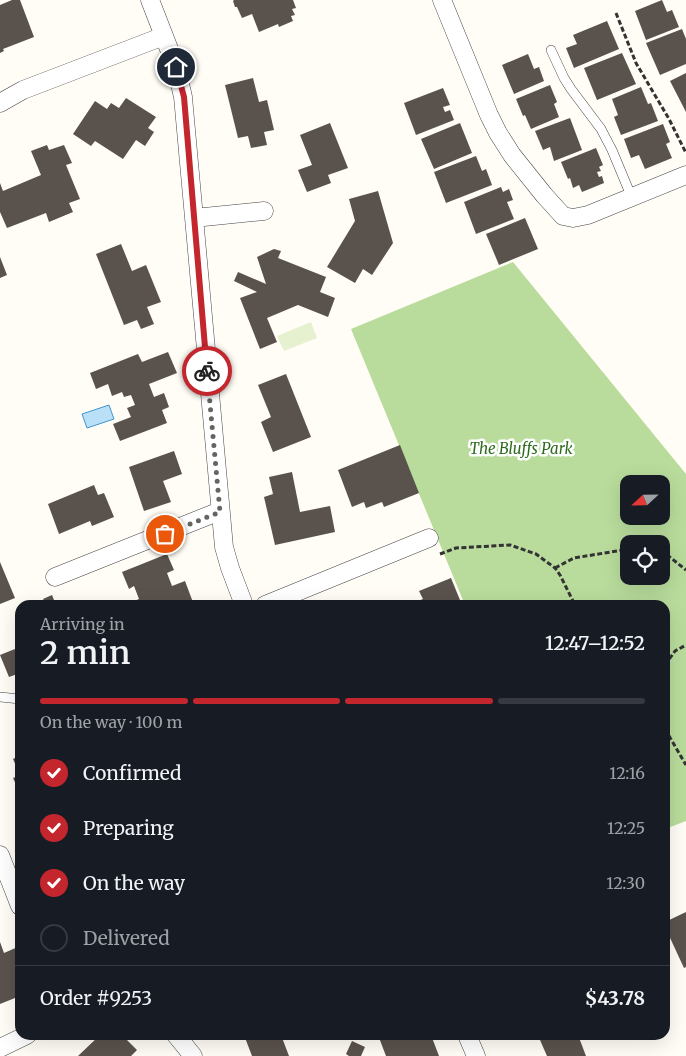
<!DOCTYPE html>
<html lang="en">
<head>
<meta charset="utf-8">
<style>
	:root { --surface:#171b24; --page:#242831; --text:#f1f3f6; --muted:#9ea1a6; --line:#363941; --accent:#c4262e }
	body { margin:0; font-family:Merriweather,serif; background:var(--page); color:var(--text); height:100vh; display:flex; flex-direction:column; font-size:19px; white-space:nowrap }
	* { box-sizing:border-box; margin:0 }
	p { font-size:16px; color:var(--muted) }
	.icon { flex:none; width:28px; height:28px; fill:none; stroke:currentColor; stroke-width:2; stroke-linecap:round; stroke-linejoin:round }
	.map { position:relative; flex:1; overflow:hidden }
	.details { position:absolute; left:15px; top:600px; width:655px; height:440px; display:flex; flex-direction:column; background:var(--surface); border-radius:15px; box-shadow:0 5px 20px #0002 }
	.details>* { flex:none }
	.needle { width:32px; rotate:248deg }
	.fabs { position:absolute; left:620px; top:475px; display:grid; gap:10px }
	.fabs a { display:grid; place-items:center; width:50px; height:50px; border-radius:10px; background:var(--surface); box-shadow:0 5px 20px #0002; font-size:25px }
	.pin { position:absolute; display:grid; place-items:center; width:42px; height:42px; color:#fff; margin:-21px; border:2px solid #fff; border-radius:50%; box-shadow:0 1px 5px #0007 }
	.courier { position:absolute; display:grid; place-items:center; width:50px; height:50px; margin:-25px; border:4px solid #c4262e; border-radius:50%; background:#fff; color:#222; box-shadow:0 1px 6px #0007 }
	.overview em { font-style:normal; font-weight:600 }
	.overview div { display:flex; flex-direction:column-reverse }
	.overview { display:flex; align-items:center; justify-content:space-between; height:85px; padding:0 25px }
	h1 { font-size:32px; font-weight:600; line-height:38px }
	.bar { display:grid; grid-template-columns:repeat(4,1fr); gap:8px 5px; align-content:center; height:60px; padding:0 25px }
	.bar i { height:6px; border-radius:4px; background:var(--line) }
	.bar .selected { background:var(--accent) }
	.bar p { grid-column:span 4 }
	.line { display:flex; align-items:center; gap:12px; padding:0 25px; border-top:1px solid var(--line) }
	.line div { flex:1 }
	ol { padding:0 25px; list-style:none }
	li { display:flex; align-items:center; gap:15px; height:55px }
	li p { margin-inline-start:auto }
	li .icon { padding:5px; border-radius:50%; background:var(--accent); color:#fff; stroke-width:4 }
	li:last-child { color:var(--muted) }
	li i { width:28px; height:28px; border:2px solid var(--line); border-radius:50% }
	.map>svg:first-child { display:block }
	.forest { fill:#b9dc9c; fill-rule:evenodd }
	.pitch { fill:#e6f2cf }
	.water { fill:#b9e0f7; stroke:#3f96cf }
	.building { fill:#5a524d }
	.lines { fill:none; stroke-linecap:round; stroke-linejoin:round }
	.service-casing { stroke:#444; stroke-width:10 }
	.minor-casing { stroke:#444; stroke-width:19 }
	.path { stroke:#333; stroke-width:3; stroke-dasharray:5 2.5; stroke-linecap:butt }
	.service { stroke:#fff; stroke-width:9 }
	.minor { stroke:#fff; stroke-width:18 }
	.done { stroke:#646461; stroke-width:5; stroke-dasharray:0 9 }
	.route { stroke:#c4262e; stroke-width:6 }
	.labels { text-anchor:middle; stroke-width:5; stroke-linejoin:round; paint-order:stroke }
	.park-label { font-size:15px; font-style:italic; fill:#2f6b1f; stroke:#fff }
</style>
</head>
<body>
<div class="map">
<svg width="686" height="1056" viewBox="0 0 686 1056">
	<rect width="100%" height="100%" fill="#fffdf5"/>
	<path class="forest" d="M513 262 686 474V821L665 829V605H465L351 329ZM629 484H661V516H629ZM629 544H661V576H629Z"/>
	<path class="pitch" d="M311 322 317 338 284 351 277 336Z"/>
	<path class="water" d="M109 405 114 419 87 428 82 414Z"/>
	<path class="building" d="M12 0H20L34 37 3 49 4 51 0 53V5Z
		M234 0H293L296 8 292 9 295 15 291 16 293 21 279 27 278 24 259 32 252 14 242 18 237 7H235L233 1Z
		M662 0 667 12 672 10 679 27 646 40 635 11Z
		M607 21 619 49 574 68 566 48 577 44 573 35Z
		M682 29 686 39V64L660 75 646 43Z
		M622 53 636 84 597 100 584 68Z
		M528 54 534 69 539 67 544 81 514 94 502 65Z
		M686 73V112L670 81Z
		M253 78 259 102 267 100 274 130 264 132 267 145 251 148 248 136 238 138 225 85Z
		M550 85 557 102 554 104 559 117 531 129 525 115 523 116 516 99Z
		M641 87 648 104 651 103 658 121 621 135 614 117 618 115 612 99Z
		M443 88 450 105 443 107 445 112 450 110 454 120 416 135 404 103Z
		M126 98 156 117 148 128 154 132 145 146 136 140 123 159 95 141 91 146 73 134 95 101 107 109 111 103 119 108Z
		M570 118 582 150 554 161 550 147 543 150 535 131Z
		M330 123 348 168 328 175 331 183 307 192 298 170 312 165 300 135Z
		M460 123 472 153 434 169 421 139Z
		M663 124 670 142 666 144 672 158 645 169 639 155 631 158 624 139Z
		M47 145 49 150 64 145 72 163 66 165 80 199 69 203 73 212 49 222 46 213 7 228 0 212V183L3 191 41 175 31 151Z
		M596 148 603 165 599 167 601 171 597 172 599 177 602 176 604 183 582 192 579 185 573 188 570 178 568 179 561 162Z
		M476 156 482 171 486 169 492 185 446 203 434 172Z
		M501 187 503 192 509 189 513 200 507 202 514 219 476 234 464 202Z
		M378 191 393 243 372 275 363 269 355 283 327 267 355 221 349 199Z
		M525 218 538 249 499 265 486 234Z
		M121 244 132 271 146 265 161 302 147 307 154 324 141 329 137 320 124 325 96 254Z
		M274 249 281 251 278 258 326 277 320 292 335 298 328 317 298 305 267 318 277 342 260 349 240 298 257 292 234 281 238 272 266 284 257 257Z
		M0 257 7 275 0 278Z
		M168 352 177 373 149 384 154 397 164 393 169 407 162 410 167 423 120 441 113 424 131 417 127 408 135 405 131 395 124 397 122 392 112 396 108 384 96 389 90 373 138 354 142 362Z
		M286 374 311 437 273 452 261 422 271 417 258 385Z
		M400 445 419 493 384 507 382 502 366 508 364 502 352 507 338 470Z
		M174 451 182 474 163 481 171 502 144 511 129 467Z
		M292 472 300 512 330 506 335 532 275 545 264 497 273 494 269 477Z
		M94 485 98 495 104 493 114 517 92 526 90 521 59 534 48 504Z
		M167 554 174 570 167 573 172 586 185 581 194 605H125L139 599 134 586 129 589 122 572Z
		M0 562 15 598 0 604Z
		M451 578 462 605H408L423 599 419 591Z
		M52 595 56 605H46L43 599Z
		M20 647V673L9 677 0 655Z
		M20 755V793L13 778 20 775 13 759Z
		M686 912V967L684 968 665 927V922Z
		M0 942 4 953 20 946V987L19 988 20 996 0 1004Z
		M100 1035H122L137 1050 131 1056H78Z
		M244 1035H281L289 1056H252Z
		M378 1035H431L439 1056H386Z
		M552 1035H578L586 1056H547L540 1040Z
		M352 1041 365 1047 361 1056H349L346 1054Z"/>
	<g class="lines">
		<defs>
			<path id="service" d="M551 50 564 78 571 89 601 129 612 150 632 198
				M0 697 20 699"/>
			<path id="minor" d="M150 0 176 67 183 97 224 547 230 568 244 605
				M442 0 489 115 498 133 512 155 544 195 563 216 573 218 588 215 686 175
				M0 103 23 90 164 36
				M194 218 264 211
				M55 577 220 511
				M265 605 429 538
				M0 855 20 906
				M176 1035 193 1056
				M467 1035 476 1056
				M0 1048 27 1035"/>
		</defs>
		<use href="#service" class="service-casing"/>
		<use href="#minor" class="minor-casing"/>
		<path class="path" d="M616 13 636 63 669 119 686 153
			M661 550 686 570
			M440 554 456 548 510 545 536 554 555 568 560 575 575 605
			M555 568 574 558 629 549
			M665 665 675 651 686 645
			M665 729 686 765"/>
		<use href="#service" class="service"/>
		<use href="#minor" class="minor"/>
	</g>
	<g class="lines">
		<path class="done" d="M165 534 220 512 207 371"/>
		<path class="route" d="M176 67 184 97 207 371"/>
	</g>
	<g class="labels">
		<g class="park-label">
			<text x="521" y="454">The Bluffs Park</text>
		</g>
	</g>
</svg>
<div class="fabs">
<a><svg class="needle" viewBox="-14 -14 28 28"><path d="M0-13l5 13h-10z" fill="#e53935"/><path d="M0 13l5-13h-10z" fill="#9ea1a6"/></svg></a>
<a><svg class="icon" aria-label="locate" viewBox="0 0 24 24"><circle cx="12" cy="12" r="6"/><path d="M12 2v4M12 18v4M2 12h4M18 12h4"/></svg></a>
</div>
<div class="pin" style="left:165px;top:534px;background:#ea580c"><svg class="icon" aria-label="bag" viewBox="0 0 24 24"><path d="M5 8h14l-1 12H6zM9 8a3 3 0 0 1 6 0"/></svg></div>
<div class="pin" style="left:176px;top:67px;background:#1f2937"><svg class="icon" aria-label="home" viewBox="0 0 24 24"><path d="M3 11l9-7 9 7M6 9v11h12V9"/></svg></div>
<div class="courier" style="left:207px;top:371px"><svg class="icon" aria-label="bike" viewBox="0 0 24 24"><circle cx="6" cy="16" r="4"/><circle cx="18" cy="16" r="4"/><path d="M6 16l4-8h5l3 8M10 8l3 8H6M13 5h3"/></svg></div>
<section class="details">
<div class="overview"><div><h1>2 min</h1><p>Arriving in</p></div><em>12:47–12:52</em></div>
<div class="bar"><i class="selected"></i><i class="selected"></i><i class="selected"></i><i></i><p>On the way · 100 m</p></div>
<ol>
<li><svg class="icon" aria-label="check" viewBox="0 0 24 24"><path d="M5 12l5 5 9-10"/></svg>Confirmed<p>12:16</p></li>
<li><svg class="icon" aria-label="check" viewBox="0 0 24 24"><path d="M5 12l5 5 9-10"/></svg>Preparing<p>12:25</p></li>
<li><svg class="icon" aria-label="check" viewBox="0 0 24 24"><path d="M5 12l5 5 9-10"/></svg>On the way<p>12:30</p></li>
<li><i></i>Delivered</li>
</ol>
<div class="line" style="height:65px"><div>Order #9253</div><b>$43.78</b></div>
</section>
</div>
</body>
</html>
